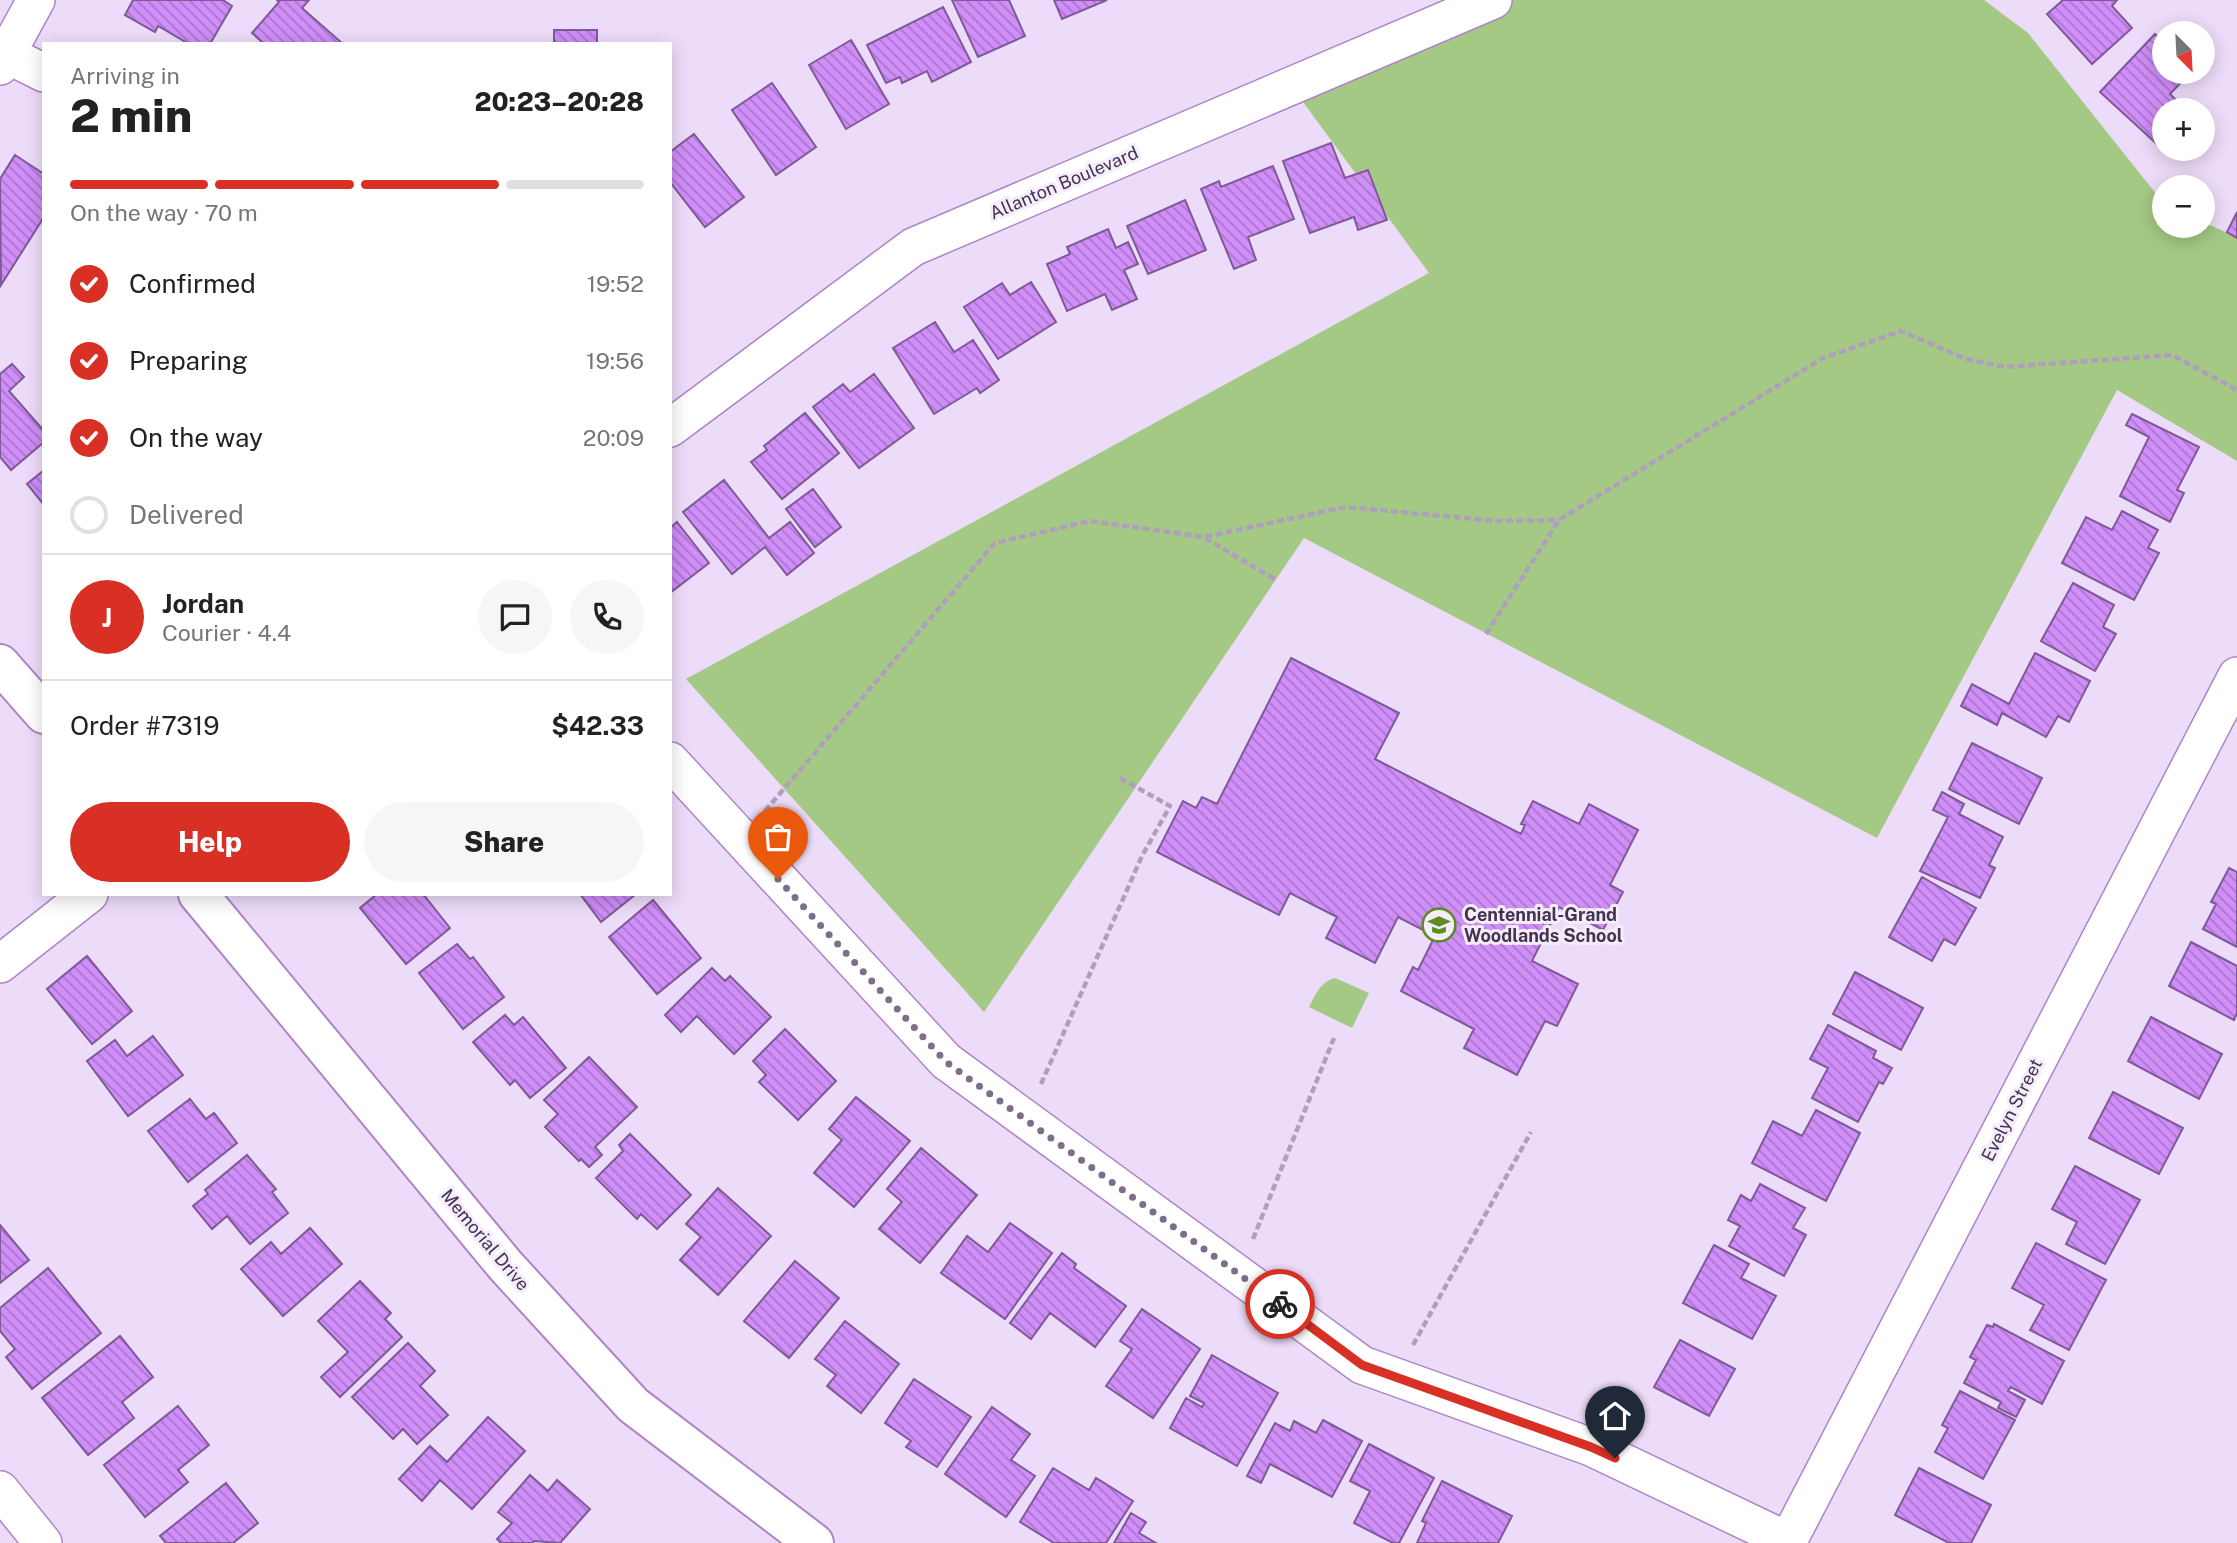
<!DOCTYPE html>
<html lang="en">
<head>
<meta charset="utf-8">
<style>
	:root { --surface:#fff; --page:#f6f6f6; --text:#222; --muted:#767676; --line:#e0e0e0; --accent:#d93025 }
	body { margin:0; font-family:"Public Sans",sans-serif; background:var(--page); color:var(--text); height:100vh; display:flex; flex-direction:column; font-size:26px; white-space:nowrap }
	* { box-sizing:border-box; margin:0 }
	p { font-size:23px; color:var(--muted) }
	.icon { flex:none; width:38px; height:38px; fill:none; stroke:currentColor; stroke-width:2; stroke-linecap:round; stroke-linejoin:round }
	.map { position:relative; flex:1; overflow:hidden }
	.drawer { position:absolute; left:42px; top:42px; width:630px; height:854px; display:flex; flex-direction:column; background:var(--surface); border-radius:0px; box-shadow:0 4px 18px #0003 }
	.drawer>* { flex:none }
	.needle { width:46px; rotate:156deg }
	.controls { position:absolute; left:2152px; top:21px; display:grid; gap:14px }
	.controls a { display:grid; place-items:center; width:63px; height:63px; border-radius:50%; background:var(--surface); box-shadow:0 4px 18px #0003; font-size:35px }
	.pin { position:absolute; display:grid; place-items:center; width:60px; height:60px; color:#fff; margin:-72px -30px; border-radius:50% 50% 50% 0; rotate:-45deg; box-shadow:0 0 7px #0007 }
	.pin .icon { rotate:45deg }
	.courier { position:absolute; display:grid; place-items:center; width:70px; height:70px; margin:-35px; border:5px solid #d93025; border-radius:50%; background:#fff; color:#222; box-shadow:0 2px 9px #0007 }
	.headline em { font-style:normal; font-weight:800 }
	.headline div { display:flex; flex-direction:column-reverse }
	.headline { display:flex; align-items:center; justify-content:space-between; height:119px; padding:0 28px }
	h1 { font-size:46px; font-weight:800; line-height:52px }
	.bar { display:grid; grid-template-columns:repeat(4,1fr); gap:10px 7px; align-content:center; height:84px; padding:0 28px }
	.bar i { height:9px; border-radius:5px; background:var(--line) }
	.bar .current { background:var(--accent) }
	.bar p { grid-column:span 4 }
	.line { display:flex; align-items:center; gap:18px; padding:0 28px; border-top:2px solid var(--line) }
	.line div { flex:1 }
	.round { display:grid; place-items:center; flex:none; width:74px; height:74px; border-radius:37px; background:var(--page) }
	ol { padding:0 28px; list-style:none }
	li { display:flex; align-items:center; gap:21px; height:77px }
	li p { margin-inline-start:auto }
	li .icon { padding:7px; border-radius:50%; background:var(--accent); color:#fff; stroke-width:4 }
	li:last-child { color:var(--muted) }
	li i { width:38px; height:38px; border:4px solid var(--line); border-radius:50% }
	.button { display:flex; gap:14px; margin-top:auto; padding:14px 28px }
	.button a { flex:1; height:80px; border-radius:42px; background:var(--accent); color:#fff; font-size:28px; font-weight:800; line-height:80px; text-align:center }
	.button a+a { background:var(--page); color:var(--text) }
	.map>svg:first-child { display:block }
	.park { fill:#a4c985 }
	.building { fill:url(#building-back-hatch); stroke:#7f5998; stroke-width:2 }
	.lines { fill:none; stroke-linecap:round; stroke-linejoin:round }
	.minor-casing { stroke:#ad85c7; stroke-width:40 }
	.secondary-casing { stroke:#ad85c7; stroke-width:42 }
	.path { stroke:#b09fbc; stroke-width:4.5; stroke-dasharray:7 3.5; stroke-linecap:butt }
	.minor { stroke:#fff; stroke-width:37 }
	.secondary { stroke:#fff; stroke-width:38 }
	.done { stroke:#7f6e8a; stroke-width:7; stroke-dasharray:0 12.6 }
	.route { stroke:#d93025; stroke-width:9 }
	.labels { text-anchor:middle; stroke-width:6; stroke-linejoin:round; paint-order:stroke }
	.street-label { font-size:18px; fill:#44334f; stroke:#f5edfb }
	.poi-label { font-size:18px; font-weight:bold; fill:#44334f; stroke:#f5edfb; text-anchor:start }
</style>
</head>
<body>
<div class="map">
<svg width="2237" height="1543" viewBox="0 0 2237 1543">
	<defs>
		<pattern id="building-back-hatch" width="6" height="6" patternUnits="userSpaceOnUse" patternTransform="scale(1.75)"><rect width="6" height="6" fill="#d08ef9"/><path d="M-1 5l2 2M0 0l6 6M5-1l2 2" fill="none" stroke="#aa75cc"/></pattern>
	</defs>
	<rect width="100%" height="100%" fill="#eddcf9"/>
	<path class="park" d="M1501 0H1984L2028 33 2165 205V226H2203V222L2237 237V461L2117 390 1877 838 1304 538 984 1012 686 679 1429 273 1297 94Z
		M1335 978 1369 993 1352 1028 1309 1007C1316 994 1320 982 1335 978Z"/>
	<path class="building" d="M133 0H223L232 6 210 44H189L158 26 155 32 125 15Z
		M277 0H309L302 8 343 44H264L252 33 279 2Z
		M952 0H1009L1025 36 978 57Z
		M1054 0H1107L1062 19Z
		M2063 0H2117L2112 6 2132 28 2092 64 2047 14Z
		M943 7 971 62 932 82 927 71 902 83 900 77 886 83 867 45Z
		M554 30H597V44H554Z
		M2155 34 2165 43V72H2191L2170 94 2186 110H2165V139L2159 146 2100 92Z
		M851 40 889 104 846 129 809 65Z
		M772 83 816 147 776 175 732 110Z
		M694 134 744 197 705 227 670 182V152Z
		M1331 143 1345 178 1368 170 1387 220 1358 230 1354 217 1310 233 1283 161Z
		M15 155 44 174V217L1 285 0 179Z
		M1273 166 1294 219 1248 237 1256 260 1234 269 1201 189 1219 181 1221 187Z
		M1185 200 1206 250 1148 274 1127 226Z
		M2237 212V238L2227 232Z
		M1108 229 1116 248 1128 242 1138 264 1124 270 1137 299 1112 310 1105 294 1067 311 1047 264 1070 254 1067 247Z
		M1031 282 1056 322 998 359 964 307 1002 283 1010 295Z
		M935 322 954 352 973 340 999 380 980 393 977 388 934 414 893 348Z
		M12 364 24 377 9 391 44 431V442L11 470 0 457V374Z
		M874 374 914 428 859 468 813 407 843 384 850 392Z
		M805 413 839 453 782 499 751 462 767 450 764 446Z
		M2132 414 2199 447 2177 490 2184 493 2170 522 2120 496 2149 437 2126 425Z
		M44 470V505L27 484Z
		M724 480 769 538 790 522 814 553 787 575 765 547 732 574 683 512Z
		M813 489 841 527 815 547 786 509Z
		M2122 511 2158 530 2148 548 2159 553 2134 600 2062 563 2086 517 2112 530Z
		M677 522 709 563 670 593V528Z
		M2073 583 2114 605 2103 627 2116 634 2095 671 2041 641Z
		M2035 653 2090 681 2069 722 2058 716 2046 737 2002 713 1997 725 1961 706 1972 684 2009 704Z
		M1291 658 1399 713 1375 759 1521 834 1525 825 1521 824 1533 801 1579 824 1589 804 1638 830 1610 885 1623 892 1603 930 1559 907 1532 961 1578 984 1557 1026 1545 1021 1517 1075 1464 1048 1474 1029 1401 991 1413 967 1418 970 1435 936 1398 917 1375 963 1326 938 1337 917 1290 893 1279 915 1157 852 1183 801 1196 808 1202 797 1217 804Z
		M1972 743 2042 778 2019 824 1949 789Z
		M1942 792 1964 804 1959 814 2003 837 1989 865 1995 868 1980 898 1920 871 1948 817 1933 810Z
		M2229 868 2237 872V947L2203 929 2216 904 2211 902Z
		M1922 877 1976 908 1955 945 1944 939 1932 961 1889 937Z
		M377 894H423L450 928 406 964 360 908Z
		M580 894H636L601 922Z
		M653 900 701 958 657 994 609 937Z
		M2191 942 2237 966V1013L2234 1020 2169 986Z
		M457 944 470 959 473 957 504 997 463 1029 419 973Z
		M87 956 132 1011 92 1044 47 989Z
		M712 968 725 981 730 976 771 1017 734 1054 697 1016 681 1032 665 1015Z
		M1855 972 1923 1008 1901 1050 1833 1014Z
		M505 1015 514 1025 523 1017 566 1068 530 1098 515 1080 510 1085 473 1042Z
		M2151 1017 2222 1054 2199 1099 2128 1061Z
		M1828 1025 1876 1051 1873 1058 1892 1068 1883 1084 1879 1082 1858 1122 1812 1098 1828 1068 1810 1059Z
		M785 1029 836 1081 798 1120 759 1082 766 1075 753 1061Z
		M153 1036 183 1075 128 1116 87 1061 115 1040 127 1056Z
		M589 1057 637 1107 595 1147 602 1155 589 1167 581 1159 579 1161 545 1127 558 1114 544 1100Z
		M2113 1092 2183 1128 2159 1174 2089 1138Z
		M856 1097 910 1141 854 1207 814 1173 842 1140 829 1129Z
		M190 1099 206 1119 214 1113 237 1143 188 1182 148 1131Z
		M1816 1110 1860 1133 1826 1201 1752 1163 1773 1121 1802 1136Z
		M630 1134 691 1195 657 1229 641 1214 637 1219 596 1178 623 1151 619 1145Z
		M921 1148 977 1195 920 1263 879 1229 902 1202 887 1189Z
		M247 1155 276 1189 272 1192 288 1213 250 1244 227 1216 212 1229 193 1206 208 1194 205 1190Z
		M2075 1166 2140 1200 2105 1264 2066 1244 2077 1222 2052 1209Z
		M1760 1184 1805 1208 1793 1228 1806 1235 1784 1276 1729 1246 1740 1226 1728 1220 1741 1195 1751 1201Z
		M718 1188 771 1236 718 1295 680 1260 701 1237 686 1224Z
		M1010 1223 1052 1253 1005 1319 941 1273 967 1236 988 1252Z
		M0 1225 29 1260 0 1283Z
		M310 1228 342 1264 283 1316 241 1269 271 1242 281 1254Z
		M2036 1243 2106 1280 2069 1350 2030 1330 2044 1305 2012 1288Z
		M1714 1245 1749 1264 1741 1278 1776 1296 1752 1339 1683 1303Z
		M1062 1253 1076 1264 1074 1268 1126 1306 1095 1347 1050 1313 1031 1339 1010 1323Z
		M795 1261 839 1298 789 1358 744 1321Z
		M48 1268 101 1333 32 1389 6 1357 15 1349 0 1331V1308Z
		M360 1281 391 1313 385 1319 402 1337 340 1397 321 1377 348 1352 318 1321Z
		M1142 1309 1200 1349 1153 1418 1106 1386 1132 1349 1120 1341Z
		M845 1321 899 1364 861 1413 827 1386 836 1375 815 1359Z
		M1994 1324 2064 1361 2042 1404 2011 1387 2008 1391 2025 1400 2016 1417 1998 1408 2001 1402 1964 1383 1976 1360 1970 1357 1987 1325 1993 1327Z
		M120 1336 153 1377 122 1402 134 1418 88 1455 42 1398Z
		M1680 1340 1735 1369 1709 1416 1654 1387Z
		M408 1343 435 1371 420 1386 448 1415 417 1444 403 1429 393 1439 352 1397Z
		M1212 1355 1278 1393 1237 1466 1170 1428 1186 1398 1202 1407 1204 1403 1190 1396Z
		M914 1379 971 1417 937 1467 906 1447 911 1441 885 1423Z
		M1960 1391 2015 1420 1983 1479 1935 1452 1948 1428 1942 1425Z
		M178 1406 209 1445 178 1470 188 1482 145 1517 104 1465Z
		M992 1407 1030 1434 1011 1460 1035 1476 1006 1517 945 1474Z
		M488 1417 525 1451 472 1509 440 1480 422 1501 399 1479 430 1446 447 1462Z
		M1323 1420 1362 1441 1332 1497 1270 1464 1261 1483 1247 1476 1275 1423 1290 1431 1294 1421 1316 1433Z
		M1369 1444 1434 1478 1399 1543H1393L1354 1523 1370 1491 1350 1481Z
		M1053 1468 1089 1490 1096 1478 1133 1501 1106 1543H1054L1020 1522Z
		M1919 1468 1991 1505 1971 1543H1949L1895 1515Z
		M530 1475 548 1491 557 1480 590 1509 560 1543 534 1541 532 1543H501L497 1539 512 1523 498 1512Z
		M1442 1481 1512 1516 1498 1543H1417L1426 1523 1422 1521Z
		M226 1483 258 1523 233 1543H166L160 1536Z
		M1131 1513 1146 1522 1139 1533 1156 1543H1114Z"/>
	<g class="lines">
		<defs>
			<path id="minor" d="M0 51 44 73
				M0 66 36 0
				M670 428 913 247 1493 0
				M670 761 946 1061 1362 1365 1591 1447 1788 1541
				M0 964 89 894
				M0 1490 43 1543
				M1787 1543 2237 676"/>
			<path id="secondary" d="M0 664 44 714
				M198 894 505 1265 633 1405 814 1543"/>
		</defs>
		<use href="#minor" class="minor-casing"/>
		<use href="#secondary" class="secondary-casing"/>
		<path class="path" d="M1205 538 1276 580
			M1486 634 1559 520 1823 358 1901 331 1966 359 2005 367 2172 355 2237 390
			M765 811 995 543 1090 521 1204 537 1345 507 1497 521 1559 520
			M1041 1084 1142 856 1170 806 1118 777
			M1253 1239 1334 1038
			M1413 1345 1531 1132"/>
		<use href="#minor" class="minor"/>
		<use href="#secondary" class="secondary"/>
	</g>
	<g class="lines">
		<path class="done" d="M778 879 946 1062 1280 1304"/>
		<path class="route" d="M1280 1304 1362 1365 1591 1447 1615 1458"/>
	</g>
	<defs>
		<symbol id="school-ring" viewBox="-11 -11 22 22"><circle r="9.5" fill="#f5edfb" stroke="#5c8d22" stroke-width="1.5"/><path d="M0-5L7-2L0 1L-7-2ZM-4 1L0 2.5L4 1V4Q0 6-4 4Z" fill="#5c8d22"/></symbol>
	</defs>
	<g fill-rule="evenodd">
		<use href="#school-ring" x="1420" y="906" width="38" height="38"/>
	</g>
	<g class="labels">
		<g class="street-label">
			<text transform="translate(1064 183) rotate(-23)" y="6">Allanton Boulevard</text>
			<text transform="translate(2012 1110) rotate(-63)" y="6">Evelyn Street</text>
			<text transform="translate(485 1240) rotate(50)" y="6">Memorial Drive</text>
		</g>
		<g class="poi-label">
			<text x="1464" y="921">Centennial-Grand<tspan x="1464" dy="21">Woodlands School</tspan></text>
		</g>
	</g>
</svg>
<div class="controls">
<a><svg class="needle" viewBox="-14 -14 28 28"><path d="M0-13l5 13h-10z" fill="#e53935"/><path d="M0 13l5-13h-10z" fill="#767676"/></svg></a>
<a>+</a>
<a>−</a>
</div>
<div class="pin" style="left:778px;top:879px;background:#ea580c"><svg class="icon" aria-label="bag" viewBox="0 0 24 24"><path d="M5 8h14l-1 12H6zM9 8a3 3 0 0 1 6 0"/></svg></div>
<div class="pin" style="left:1615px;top:1458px;background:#1f2937"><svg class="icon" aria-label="home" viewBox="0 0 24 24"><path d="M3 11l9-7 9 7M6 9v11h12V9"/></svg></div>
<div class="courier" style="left:1280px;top:1304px"><svg class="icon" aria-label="bike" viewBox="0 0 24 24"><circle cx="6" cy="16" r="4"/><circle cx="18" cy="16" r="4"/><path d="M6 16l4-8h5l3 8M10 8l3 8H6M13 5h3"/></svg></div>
<section class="drawer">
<div class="headline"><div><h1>2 min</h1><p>Arriving in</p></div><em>20:23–20:28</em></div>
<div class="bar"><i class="current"></i><i class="current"></i><i class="current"></i><i></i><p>On the way · 70 m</p></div>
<ol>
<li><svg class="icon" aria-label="check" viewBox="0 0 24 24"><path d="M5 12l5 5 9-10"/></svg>Confirmed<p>19:52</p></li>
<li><svg class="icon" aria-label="check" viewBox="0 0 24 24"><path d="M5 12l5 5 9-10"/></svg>Preparing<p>19:56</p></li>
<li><svg class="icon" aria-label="check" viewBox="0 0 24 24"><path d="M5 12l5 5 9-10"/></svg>On the way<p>20:09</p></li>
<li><i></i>Delivered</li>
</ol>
<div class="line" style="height:126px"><b class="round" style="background:var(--accent);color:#fff">J</b><div><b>Jordan</b><p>Courier · 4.4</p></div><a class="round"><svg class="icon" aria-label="chat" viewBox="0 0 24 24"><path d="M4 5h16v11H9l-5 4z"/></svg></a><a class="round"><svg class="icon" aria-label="phone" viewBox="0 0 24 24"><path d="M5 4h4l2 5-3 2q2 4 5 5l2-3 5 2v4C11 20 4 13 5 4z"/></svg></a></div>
<div class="line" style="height:91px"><div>Order #7319</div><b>$42.33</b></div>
<div class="button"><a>Help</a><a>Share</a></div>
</section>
</div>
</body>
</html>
